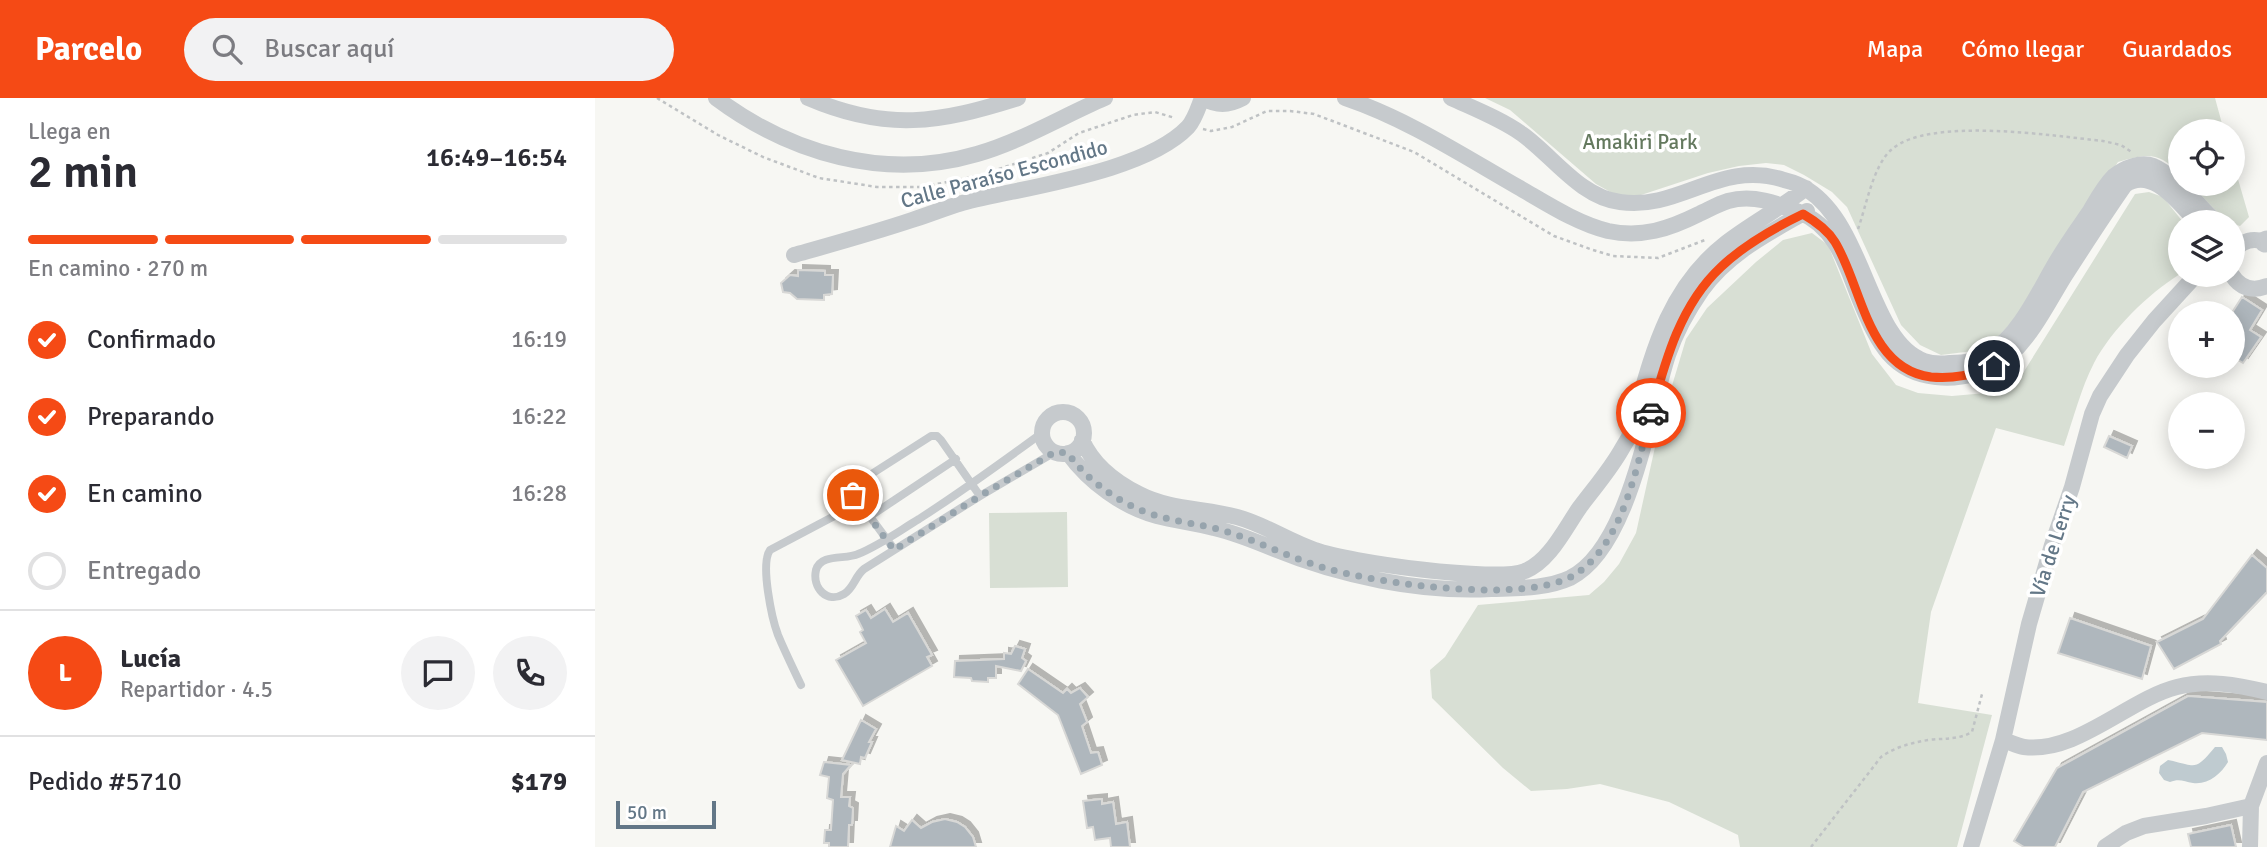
<!DOCTYPE html>
<html lang="es">
<head>
<meta charset="utf-8">
<style>
	:root { --surface:#fff; --page:#f2f2f3; --text:#2b2b33; --muted:#7c7c81; --line:#e1e1e2; --accent:#f54a15 }
	body { margin:0; font-family:Signika,sans-serif; background:var(--page); color:var(--text); height:100vh; display:flex; flex-direction:column; font-size:26px; white-space:nowrap }
	* { box-sizing:border-box; margin:0 }
	p { font-size:23px; color:var(--muted) }
	.icon { flex:none; width:38px; height:38px; fill:none; stroke:currentColor; stroke-width:2; stroke-linecap:round; stroke-linejoin:round }
	.map { position:relative; flex:1; overflow:hidden }
	.details { display:flex; flex-direction:column; background:var(--surface); width:595px }
	.details>* { flex:none }
	.buttons { position:absolute; left:1573px; top:21px; display:grid; gap:14px }
	.buttons a { display:grid; place-items:center; width:77px; height:77px; border-radius:50%; background:var(--surface); box-shadow:0 4px 18px #0003; font-size:35px }
	.scale { position:absolute; left:21px; bottom:18px; width:100px; box-sizing:border-box; padding-left:7px; border:4px solid #637787; border-top:0; font-size:19px; line-height:24px; white-space:nowrap; color:#637787; -webkit-text-stroke:5px #fff; paint-order:stroke }
	.pin { position:absolute; display:grid; place-items:center; width:60px; height:60px; color:#fff; margin:-30px; border:4px solid #fff; border-radius:50%; box-shadow:0 2px 7px #0007 }
	.courier { position:absolute; display:grid; place-items:center; width:70px; height:70px; margin:-35px; border:5px solid #f54a15; border-radius:50%; background:#fff; color:#222; box-shadow:0 2px 9px #0007 }
	.overview em { font-style:normal; font-weight:600 }
	.overview div { display:flex; flex-direction:column-reverse }
	.overview { display:flex; align-items:center; justify-content:space-between; height:119px; padding:0 28px }
	h1 { font-size:46px; font-weight:600; line-height:52px }
	.bar { display:grid; grid-template-columns:repeat(4,1fr); gap:10px 7px; align-content:center; height:84px; padding:0 28px }
	.bar i { height:9px; border-radius:5px; background:var(--line) }
	.bar .active { background:var(--accent) }
	.bar p { grid-column:span 4 }
	.line { display:flex; align-items:center; gap:18px; padding:0 28px; border-top:2px solid var(--line) }
	.line div { flex:1 }
	.round { display:grid; place-items:center; flex:none; width:74px; height:74px; border-radius:37px; background:var(--page) }
	ol { padding:0 28px; list-style:none }
	li { display:flex; align-items:center; gap:21px; height:77px }
	li p { margin-inline-start:auto }
	li .icon { padding:7px; border-radius:50%; background:var(--accent); color:#fff; stroke-width:4 }
	li:last-child { color:var(--muted) }
	li i { width:38px; height:38px; border:4px solid var(--line); border-radius:50% }
	header { display:flex; align-items:center; gap:42px; box-sizing:border-box; height:98px; padding:0 35px; background:var(--accent); color:#fff }
	header strong { font-size:33px }
	nav { display:flex; gap:38px; margin-inline-start:auto; font-size:24px }
	.search { width:490px; height:63px; background:var(--page); display:flex; align-items:center; gap:18px; box-sizing:border-box; padding:0 24px; border-radius:38px; color:var(--muted); font-size:26px }
	main { display:flex; flex:1; min-height:0 }
	.map>svg:first-child { display:block }
	.green { fill:#d8dfd4 }
	.water { fill:#bfcbd0 }
	.building { fill:#afb7bd; stroke:#d8d8d6; stroke-width:2; filter:url(#shadow) }
	.lines { fill:none; stroke-linecap:round; stroke-linejoin:round }
	.path { stroke:#bfc2c4; stroke-width:2.5; stroke-dasharray:3.5 3.5; stroke-linecap:butt }
	.service { stroke:#c6cacd; stroke-width:8 }
	.minor { stroke:#c6cacd; stroke-width:16 }
	.tertiary { stroke:#c6cacd; stroke-width:21 }
	.done { stroke:#97a4ad; stroke-width:7; stroke-dasharray:0 12.6 }
	.route { stroke:#f54a15; stroke-width:9 }
	.labels { text-anchor:middle; stroke-width:7; stroke-linejoin:round; paint-order:stroke }
	.park-label { font-size:21px; fill:#64795e; stroke:#fff }
	.street-label { font-size:21px; fill:#637787; stroke:#fff }
</style>
</head>
<body>
<header>
<strong>Parcelo</strong>
<div class="search"><svg class="icon" aria-label="search" viewBox="0 0 24 24"><circle cx="10" cy="10" r="6"/><path d="M15 15l6 6"/></svg>Buscar aquí</div>
<nav><a>Mapa</a><a>Cómo llegar</a><a>Guardados</a></nav>
</header>
<main>
<section class="details">
<div class="overview"><div><h1>2 min</h1><p>Llega en</p></div><em>16:49–16:54</em></div>
<div class="bar"><i class="active"></i><i class="active"></i><i class="active"></i><i></i><p>En camino · 270 m</p></div>
<ol>
<li><svg class="icon" aria-label="check" viewBox="0 0 24 24"><path d="M5 12l5 5 9-10"/></svg>Confirmado<p>16:19</p></li>
<li><svg class="icon" aria-label="check" viewBox="0 0 24 24"><path d="M5 12l5 5 9-10"/></svg>Preparando<p>16:22</p></li>
<li><svg class="icon" aria-label="check" viewBox="0 0 24 24"><path d="M5 12l5 5 9-10"/></svg>En camino<p>16:28</p></li>
<li><i></i>Entregado</li>
</ol>
<div class="line" style="height:126px"><b class="round" style="background:var(--accent);color:#fff">L</b><div><b>Lucía</b><p>Repartidor · 4.5</p></div><a class="round"><svg class="icon" aria-label="chat" viewBox="0 0 24 24"><path d="M4 5h16v11H9l-5 4z"/></svg></a><a class="round"><svg class="icon" aria-label="phone" viewBox="0 0 24 24"><path d="M5 4h4l2 5-3 2q2 4 5 5l2-3 5 2v4C11 20 4 13 5 4z"/></svg></a></div>
<div class="line" style="height:91px"><div>Pedido #5710</div><b>$179</b></div>
</section>
<div class="map">
<svg width="1672" height="749" viewBox="0 0 1672 749">
	<defs>
		<filter id="shadow"><feDropShadow dx="5" dy="-5" stdDeviation="0" flood-color="#0004"/></filter>
	</defs>
	<rect width="100%" height="100%" fill="#f7f7f3"/>
	<path class="green" d="M890 0H1620L1629 33H1586L1585 76C1563 53 1552 56 1523 64L1440 187 1421 219 1402 240 1386 252 1346 257 1325 247 1306 227 1252 109 1237 94 1209 77 1189 67 1171 65 1144 68 1113 75 1043 98 1019 96 1001 86 915 12Z
		M1638 64 1654 119 1645 128 1632 124 1595 86H1638Z
		M1554 94 1568 99 1588 124H1586L1585 176C1553 196 1517 231 1499 265 1486 290 1478 322 1469 348L1401 330 1336 514 1323 605 1397 617 1362 749H1145L1143 737 1074 704 1005 686 972 691 936 693 908 670 837 600 835 572 850 559 883 507 994 497 1009 484 1024 466 1041 435 1064 331 1091 241 1112 210 1161 164 1188 142 1217 135 1233 147 1277 256 1301 287 1323 295 1357 298 1391 295 1428 275 1540 96Z
		M472 414 473 489 395 490 394 415Z"/>
	<path class="water" d="M1620 649H1627L1631 656 1633 664C1626 676 1613 687 1598 685 1589 684 1585 680 1575 684L1569 682 1564 675 1565 668 1573 662C1602 668 1599 674 1620 649Z"/>
	<path class="building" d="M203 172 230 173V177H238L237 196 229 197V202L202 201 195 195 188 194 186 185 195 177 203 178Z
		M1647 199 1667 212 1655 232 1666 239 1648 265 1638 259V213Z
		M1514 338 1537 348 1532 360 1509 349Z
		M1657 457 1672 470V494L1625 543 1626 546 1579 571 1562 544 1608 521Z
		M290 511 298 524 313 515 337 557 332 559 337 568 268 608 241 562 271 545 265 534 268 532 261 518 271 512 276 520Z
		M1475 520 1556 548 1547 581 1463 555Z
		M420 548 430 551 427 560 431 563 426 573 401 568V580H393V584L377 583 376 580 359 579 360 563 409 561V555L416 556Z
		M433 571 468 595 472 591 476 595 485 590 493 599 485 606 492 624 487 628 496 655 503 654 507 667 486 676 463 617 423 586Z
		M1593 598 1672 604V642L1607 635 1488 694 1460 749H1429L1419 743 1462 670Z
		M266 622 281 631 274 644H277L270 660 266 659 265 666 247 662Z
		M229 664 256 667 248 676 246 699H255L254 708 258 710 257 727H254L253 749H234V745H229L230 732H236L238 702 232 700 234 679 225 677Z
		M507 701V706L518 704 521 726 532 724 535 749H516L515 740 500 742 498 729 492 730 488 703Z
		M350 721 362 724 370 729 378 739 381 749H295L301 728 309 733 317 722 326 730 337 724Z
		M1636 727 1641 749H1596L1593 736Z"/>
	<g class="lines">
		<path class="path" d="M62 0 123 37 168 59 224 80 282 89H327L382 78 453 55 484 35 538 17 560 14 580 20
			M608 31 616 33 637 29 672 13H695L719 16 819 54 959 138 998 152 1018 158 1063 160 1110 142
			M1263 131C1271 109 1278 68 1296 52 1333 18 1459 38 1508 43L1526 47 1538 55
			M1216 749 1286 659C1300 649 1316 645 1333 642 1349 640 1363 642 1377 634L1387 596"/>
		<path class="service" d="M447 335C406 365 366 394 324 421 304 433 285 447 263 456 251 462 226 455 221 472 217 490 232 506 249 496 259 490 260 478 269 471L385 398 460 354
			M274 419 361 361
			M299 451 259 397 258 391 264 384 336 338H342L346 342 385 398
			M206 587C198 570 190 554 183 537 177 521 165 466 175 452L264 405"/>
		<path class="minor" d="M121 0C196 56 290 83 382 56 427 43 468 18 510 0
			M213 0C292 34 344 25 423 0
			M607 0C622 8 633 8 648 0
			M750 0C812 21 867 57 923 89 951 105 981 125 1013 133 1047 140 1074 131 1104 116 1113 112 1123 106 1133 103 1158 96 1181 105 1204 114 1244 130 1252 172 1267 207 1283 245 1297 274 1341 279 1367 282 1395 274 1415 257 1438 236 1453 205 1469 179 1489 148 1509 117 1530 87 1557 67 1585 107 1602 124
			M856 0C880 11 906 21 927 36 958 58 985 99 1025 104 1085 113 1125 61 1189 82 1197 84 1206 87 1213 92 1271 130 1274 243 1329 263 1337 266 1346 266 1355 265 1369 265 1384 263 1395 255 1427 234 1444 192 1463 161 1473 144 1484 129 1495 113 1502 101 1509 88 1519 78 1529 70 1546 63 1558 68 1580 77 1604 108 1621 124
			M1638 154C1647 142 1659 139 1672 145
			M199 157C238 146 278 135 317 122 333 117 350 110 367 105 428 89 549 75 593 29 600 21 603 10 607 0
			M1637 177C1645 190 1657 194 1672 188
			M447 335a21 21 0 1 1 42 0a21 21 0 1 1-42 0Z
			M487 342C498 367 520 384 544 396 575 412 609 410 642 419 669 426 693 443 720 452 752 464 902 485 930 473 955 463 970 430 985 409 1000 389 1016 371 1028 349L1034 339C1055 267 1068 194 1131 145 1157 125 1186 110 1211 90
			M473 355C494 384 528 409 562 418 581 423 601 425 619 430 640 435 660 443 679 451 745 478 826 495 896 491 922 490 951 491 975 480 1035 450 1053 318 1073 257 1081 234 1093 212 1107 192 1133 155 1174 135 1212 113
			M1408 642C1415 644 1422 648 1429 649 1481 656 1534 601 1582 589 1612 581 1643 587 1672 594
			M1376 749 1408 642 1434 526 1457 447 1477 389 1497 316 1505 298 1532 257 1559 223 1601 177
			M1510 749 1531 735 1549 728 1611 718 1656 708
			M1655 749 1656 708 1672 665"/>
		<path class="tertiary" d="M1670 144 1672 143"/>
	</g>
	<g class="lines">
		<path class="done" d="M258 397 299 452 385 398 460 354 473 355C493 384 529 409 563 418 587 425 612 427 636 435 667 445 698 461 730 470 785 486 933 507 981 476 1029 444 1042 367 1056 315"/>
		<path class="route" d="M1056 315C1070 264 1085 207 1126 169 1149 147 1179 130 1208 116 1220 123 1232 131 1240 144 1267 188 1272 271 1336 279 1359 281 1377 277 1399 268"/>
	</g>
	<g class="labels">
		<g class="park-label">
			<text x="1045" y="51">Amakiri Park</text>
		</g>
		<g class="street-label">
			<text transform="translate(409 76) rotate(-15)" y="7">Calle Paraíso Escondido</text>
			<text transform="translate(1458 448) rotate(-72)" y="7">Vía de Lerry</text>
		</g>
	</g>
</svg>
<div class="buttons">
<a><svg class="icon" aria-label="locate" viewBox="0 0 24 24"><circle cx="12" cy="12" r="6"/><path d="M12 2v4M12 18v4M2 12h4M18 12h4"/></svg></a>
<a><svg class="icon" aria-label="layers" viewBox="0 0 24 24"><path d="M12 4l9 5-9 5-9-5zM3 14l9 5 9-5"/></svg></a>
<a>+</a>
<a>−</a>
</div>
<div class="scale">50 m</div>
<div class="pin" style="left:258px;top:397px;background:#ea580c"><svg class="icon" aria-label="bag" viewBox="0 0 24 24"><path d="M5 8h14l-1 12H6zM9 8a3 3 0 0 1 6 0"/></svg></div>
<div class="pin" style="left:1399px;top:268px;background:#1f2937"><svg class="icon" aria-label="home" viewBox="0 0 24 24"><path d="M3 11l9-7 9 7M6 9v11h12V9"/></svg></div>
<div class="courier" style="left:1056px;top:315px"><svg class="icon" aria-label="car" viewBox="0 0 24 24"><path d="M5 17H2v-5l4-1 3-4h7l3 4 3 1v5h-3M9 17h6M6 11h13"/><circle cx="7" cy="17" r="2"/><circle cx="17" cy="17" r="2"/></svg></div>
</div>
</main>
</body>
</html>
